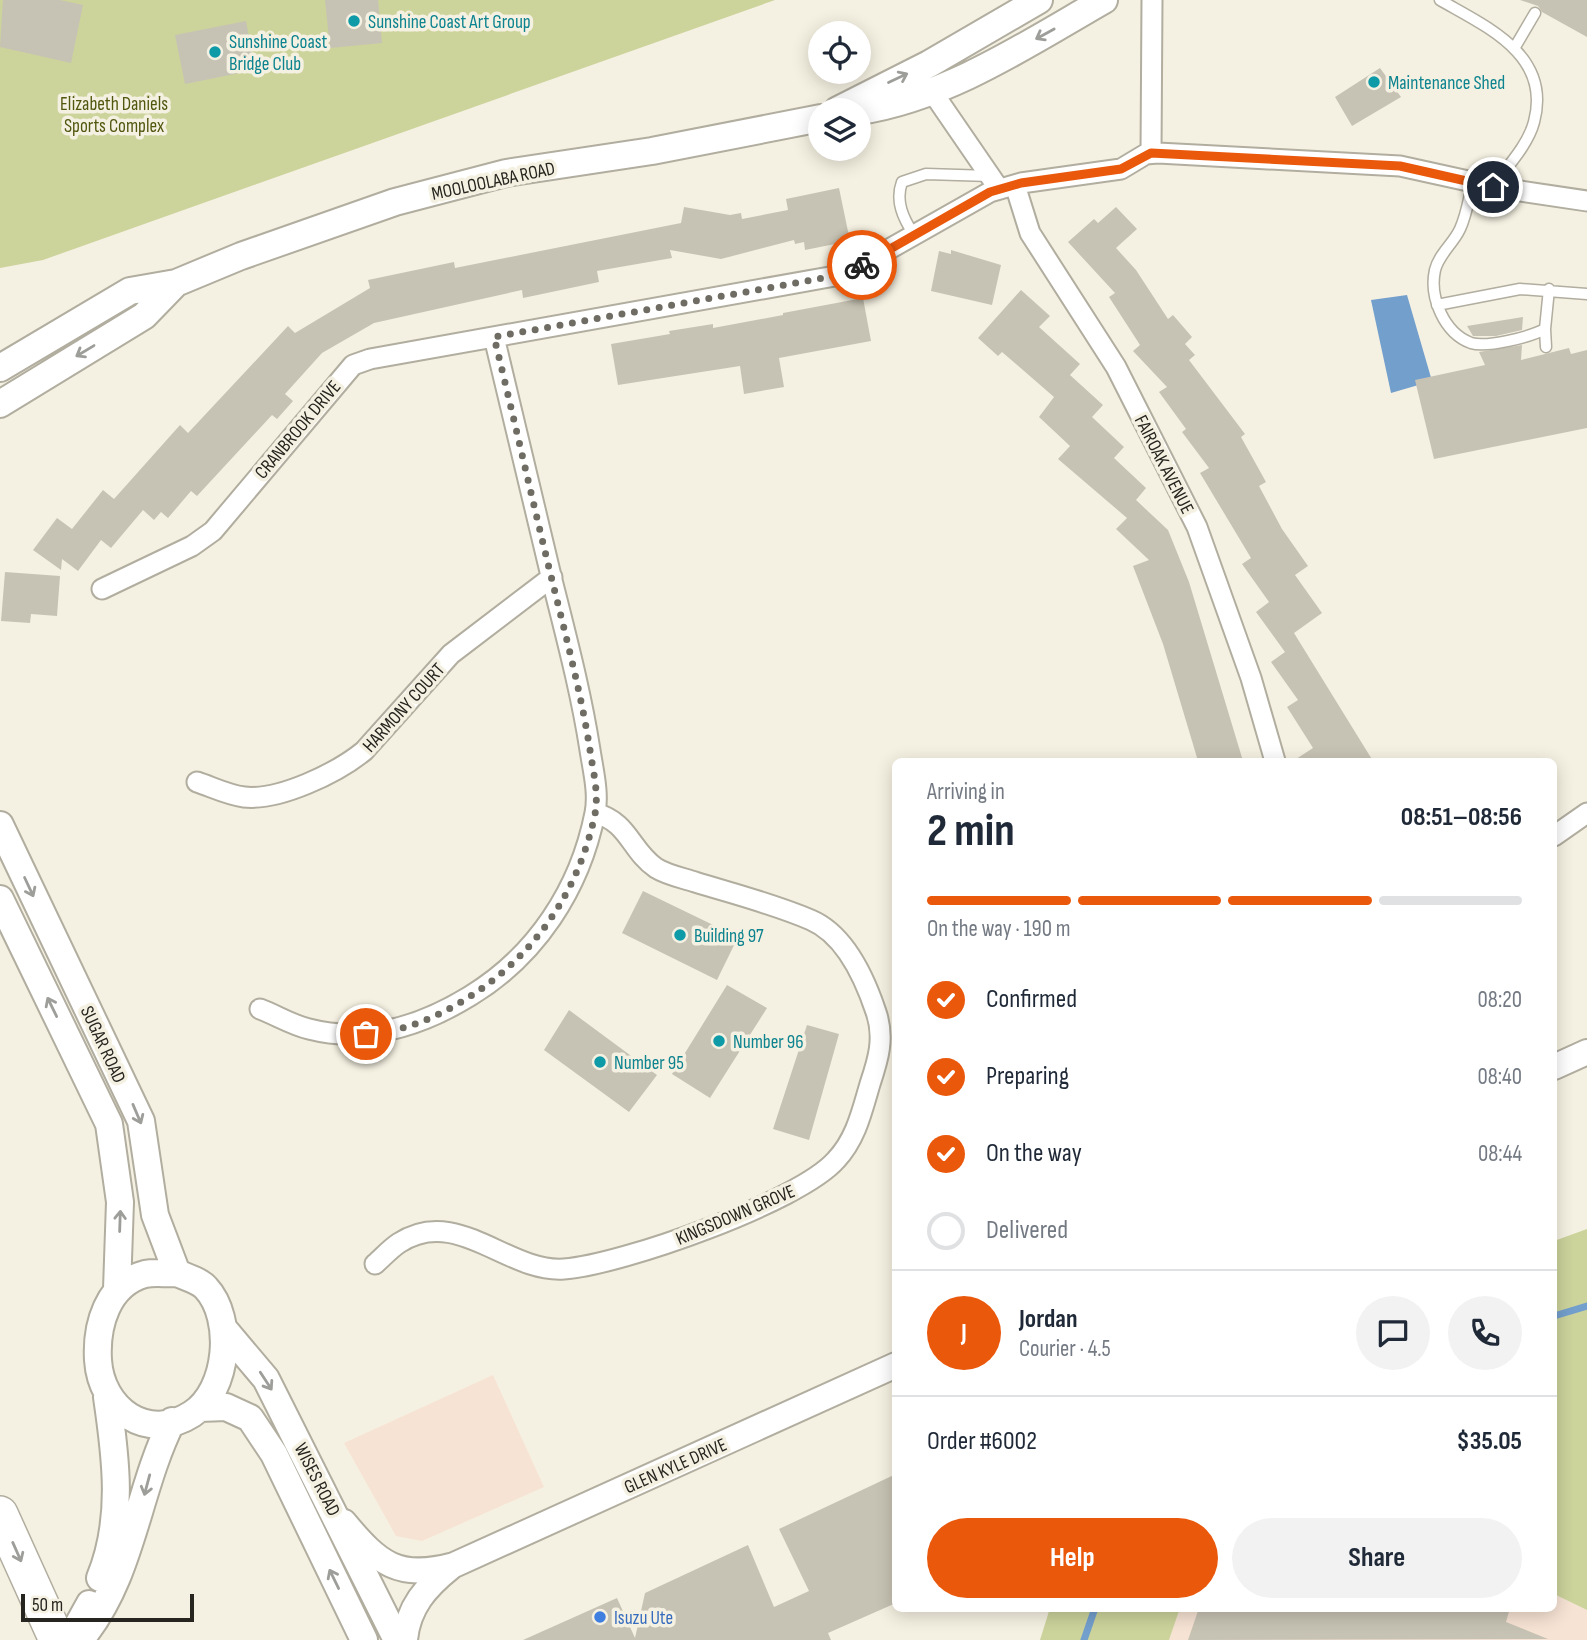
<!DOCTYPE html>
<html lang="en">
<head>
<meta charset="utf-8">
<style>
	:root { --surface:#fff; --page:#f2f2f3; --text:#1f2937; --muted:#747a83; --line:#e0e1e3; --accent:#ea580c }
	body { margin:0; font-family:"Sofia Sans Condensed",sans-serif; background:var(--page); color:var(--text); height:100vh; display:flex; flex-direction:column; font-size:26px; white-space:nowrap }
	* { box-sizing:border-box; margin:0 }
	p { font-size:23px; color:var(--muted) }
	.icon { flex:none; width:38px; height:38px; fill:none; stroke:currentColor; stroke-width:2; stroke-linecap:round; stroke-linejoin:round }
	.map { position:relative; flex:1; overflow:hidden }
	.panel { position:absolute; left:892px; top:758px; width:665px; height:854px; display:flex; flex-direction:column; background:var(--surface); border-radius:10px; box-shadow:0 4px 18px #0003 }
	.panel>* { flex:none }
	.fabs { position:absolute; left:808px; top:21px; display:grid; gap:14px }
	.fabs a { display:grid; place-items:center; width:63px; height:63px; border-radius:50%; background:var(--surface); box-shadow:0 4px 18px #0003; font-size:35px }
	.scale { position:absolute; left:21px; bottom:18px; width:173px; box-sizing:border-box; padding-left:7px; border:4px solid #26251f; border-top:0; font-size:19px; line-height:24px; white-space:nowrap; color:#26251f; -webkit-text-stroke:5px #f5f1e2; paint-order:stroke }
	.pin { position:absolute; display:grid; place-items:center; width:60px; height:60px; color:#fff; margin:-30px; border:4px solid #fff; border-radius:50%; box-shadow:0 2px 7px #0007 }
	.courier { position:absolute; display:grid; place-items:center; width:70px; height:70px; margin:-35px; border:5px solid #ea580c; border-radius:50%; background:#fff; color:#222; box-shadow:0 2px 9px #0007 }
	.headline em { font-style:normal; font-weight:700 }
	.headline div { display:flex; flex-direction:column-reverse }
	.headline { display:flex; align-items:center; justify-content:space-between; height:119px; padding:0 35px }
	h1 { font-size:46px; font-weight:700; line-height:52px }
	.bar { display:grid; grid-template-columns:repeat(4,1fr); gap:10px 7px; align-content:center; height:84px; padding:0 35px }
	.bar i { height:9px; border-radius:5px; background:var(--line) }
	.bar .selected { background:var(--accent) }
	.bar p { grid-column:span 4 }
	.line { display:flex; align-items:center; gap:18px; padding:0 35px; border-top:2px solid var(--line) }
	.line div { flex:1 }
	.round { display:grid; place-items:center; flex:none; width:74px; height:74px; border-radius:37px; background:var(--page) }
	ol { padding:0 35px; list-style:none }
	li { display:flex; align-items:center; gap:21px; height:77px }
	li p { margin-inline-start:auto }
	li .icon { padding:7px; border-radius:50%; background:var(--accent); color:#fff; stroke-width:4 }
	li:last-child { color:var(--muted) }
	li i { width:38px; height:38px; border:4px solid var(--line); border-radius:50% }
	.button { display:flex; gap:14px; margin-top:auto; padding:14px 35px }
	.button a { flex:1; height:80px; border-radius:42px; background:var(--accent); color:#fff; font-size:28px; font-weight:700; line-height:80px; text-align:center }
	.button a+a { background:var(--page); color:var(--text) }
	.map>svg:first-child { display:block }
	.commercial { fill:#f7e3d4 }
	.green { fill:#ccd39b }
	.water { fill:#739fcd }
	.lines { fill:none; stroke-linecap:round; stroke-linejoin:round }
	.stream { stroke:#739fcd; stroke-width:7 }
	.building { fill:#c7c3b4 }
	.service-casing { stroke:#b1ad9f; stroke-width:13 }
	.minor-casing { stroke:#b1ad9f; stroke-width:23 }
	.tertiary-casing { stroke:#b1ad9f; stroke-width:28 }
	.secondary-casing { stroke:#b1ad9f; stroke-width:30 }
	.motorway-casing { stroke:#b1ad9f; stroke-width:38 }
	.service { stroke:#fff; stroke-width:10 }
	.minor { stroke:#fff; stroke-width:19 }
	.tertiary { stroke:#fff; stroke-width:24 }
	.secondary { stroke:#fff; stroke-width:26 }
	.motorway { stroke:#fff; stroke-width:35 }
	.oneway { stroke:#9d9d9a }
	.done { stroke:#6e6c63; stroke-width:7; stroke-dasharray:0 12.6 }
	.route { stroke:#ea580c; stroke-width:9 }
	.culture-dot { fill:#0f9aa8; stroke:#f5f1e2; stroke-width:2.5 }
	.shop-dot { fill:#3f7fe0; stroke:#f5f1e2; stroke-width:2.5 }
	.labels { text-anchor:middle; stroke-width:7; stroke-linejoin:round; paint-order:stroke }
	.culture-label { font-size:19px; fill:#0d838f; stroke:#f5f1e2; text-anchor:start }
	.park-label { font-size:19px; fill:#52570f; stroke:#f5f1e2 }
	.street-label { font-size:19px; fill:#26251f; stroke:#f5f1e2 }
	.shop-label { font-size:19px; fill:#366cbe; stroke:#f5f1e2; text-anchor:start }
</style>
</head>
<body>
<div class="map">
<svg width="1587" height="1640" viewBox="0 0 1587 1640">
	<rect width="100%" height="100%" fill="#f5f1e2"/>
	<path class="commercial" d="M493 1375 544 1487 422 1541 396 1536 344 1443Z
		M1554 1594 1587 1610V1640H1169L1180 1608H1554Z"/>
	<path class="green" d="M0 0H775L43 260 0 268Z
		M1587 1229V1610L1554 1594V1241Z
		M1050 1608H1180L1169 1640H1040Z"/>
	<path class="water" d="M1407 295 1432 381 1391 393 1371 300Z"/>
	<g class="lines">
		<path class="stream" d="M1554 1316 1587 1306
			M1084 1640 1095 1608"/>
	</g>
	<path class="building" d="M3 0H60L83 5 71 63 0 47Z
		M325 0H378L382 43 330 48Z
		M1520 0H1587V37L1542 12 1538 6Z
		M246 21 255 70 185 84 175 35Z
		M1380 68 1401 97 1352 126 1335 97Z
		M839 188 850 241 805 250 804 242 795 244 794 240 721 259 670 250 672 258 597 271 599 282 523 298 522 290 374 323 322 353 285 394 293 401 277 419 272 415 197 496 191 491 168 518 161 512 154 520 143 510 111 548 101 540 78 571 62 559 61 570 33 550 57 518 72 529 103 490 114 499 180 425 188 433 288 326 295 333 370 288 368 280 454 262 455 268 681 223 684 207 730 215 741 213 742 219 788 210 786 199Z
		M1116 207 1137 229 1116 248 1136 270 1168 319 1173 315 1192 337 1185 344 1195 355 1189 360 1245 434 1241 437 1266 482 1259 486 1282 529 1308 566 1295 575 1322 613 1294 633 1373 761H1293L1313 748 1287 707 1298 700 1271 662 1285 652 1256 612 1269 602 1242 564 1251 558 1200 473 1209 468 1182 432 1186 429 1159 392 1167 387 1133 351 1140 345 1109 297 1115 293 1068 242 1094 219 1098 223Z
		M951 250 1001 265 992 305 931 291 939 251 951 254Z
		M1021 290 1050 316 1039 327 1080 364 1070 375 1103 405 1092 417 1124 447 1114 458 1146 488 1136 500 1168 530 1189 582 1243 761H1198L1163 644 1133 566 1149 560 1116 529 1127 518 1058 459 1070 446 1039 417 1054 397 1002 352 998 356 978 338Z
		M863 298 871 341 779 358 784 387 744 394 740 366 618 385 611 344 670 334 669 331 713 324V328L783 315V313Z
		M1523 317 1522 330 1496 336H1473L1467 326Z
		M1522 345 1521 360 1569 348 1571 354 1587 350V428L1434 459 1415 380 1485 365 1479 352Z
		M5 572 60 576 57 616 31 614 30 623 1 621Z
		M643 891 738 937 717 980 622 933Z
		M727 985 767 1008 710 1098 672 1074Z
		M569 1010 657 1075 629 1112 544 1050Z
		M807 1025 839 1034 809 1140 773 1129Z
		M896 1474V1603L828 1633 831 1640H523L617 1598 635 1638 645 1593 748 1545 774 1607 809 1591 779 1529Z
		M1199 1608H1510L1506 1622 1548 1639 1188 1640Z"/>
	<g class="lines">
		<defs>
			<path id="service" d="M1440 0C1487 27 1552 55 1534 122 1528 145 1507 167 1493 186
				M1515 47 1535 13
				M1473 181C1469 197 1467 214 1460 229 1453 244 1439 254 1435 270 1429 297 1444 333 1471 343 1487 348 1530 337 1545 329L1549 289
				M914 235C903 218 895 201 902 182L926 174 990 176
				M1437 305 1520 289 1587 294
				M1545 329 1546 347"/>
			<path id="minor" d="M931 90 999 189
				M1151 153 1152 0
				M1015 185 1030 233 1116 367 1197 527 1251 678 1275 761
				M102 589 192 546 213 531 353 365 370 359 835 276 854 269 990 192 1021 183 1121 169 1146 154 1158 153 1400 166 1500 188 1587 201
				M197 782C212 787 228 795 244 797 279 801 337 773 364 751L451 654 552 577
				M1554 836 1587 813
				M260 1009C276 1015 292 1025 309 1029 367 1044 421 1026 470 996 536 956 580 889 595 813 599 793 593 770 590 750 581 692 566 636 552 580 532 499 514 418 494 337
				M375 1264C383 1257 390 1249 399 1243 457 1205 507 1273 564 1269 621 1265 799 1202 836 1160 856 1139 862 1111 870 1084 878 1060 885 1038 876 1012 865 979 846 935 811 920 774 904 734 894 695 882 683 878 667 875 656 868 630 850 629 822 595 813"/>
			<path id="tertiary" d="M1554 1067 1587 1052
				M344 1522C379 1564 398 1580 454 1565L896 1365
				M69 1639 89 1603
				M405 1640C408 1607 426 1587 451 1567"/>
			<path id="secondary" d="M838 110 929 64 1039 0
				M859 111C947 98 1029 43 1104 0
				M0 368 130 291 176 283 241 256 395 202 506 173 652 151 821 118
				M0 404 144 316 176 283
				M0 825 141 1121 155 1215 177 1273
				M0 899 109 1124 120 1202 117 1289
				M177 1273C186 1277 200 1281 206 1288 234 1318 229 1390 192 1414 147 1443 101 1409 98 1360 96 1326 107 1284 145 1274 155 1272 167 1274 177 1273Z
				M223 1328 266 1379 397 1640
				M200 1408 226 1407 250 1418 274 1454 364 1640
				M100 1578C124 1520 116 1458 107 1397
				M80 1640C133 1577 136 1493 172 1421"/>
			<path id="motorway" d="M0 1514 57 1640"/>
		</defs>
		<use href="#service" class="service-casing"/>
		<use href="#minor" class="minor-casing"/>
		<use href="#tertiary" class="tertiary-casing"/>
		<use href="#secondary" class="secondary-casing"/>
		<use href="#motorway" class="motorway-casing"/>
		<use href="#service" class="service"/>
		<use href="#minor" class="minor"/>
		<use href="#tertiary" class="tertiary"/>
		<use href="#secondary" class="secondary"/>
		<use href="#motorway" class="motorway"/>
	</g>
	<defs><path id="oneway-shaft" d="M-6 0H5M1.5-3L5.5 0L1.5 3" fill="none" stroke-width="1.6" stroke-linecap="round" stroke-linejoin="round" transform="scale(1.75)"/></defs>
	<g class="oneway">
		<use href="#oneway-shaft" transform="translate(1045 34) rotate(151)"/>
		<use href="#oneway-shaft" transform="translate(898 78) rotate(-25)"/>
		<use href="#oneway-shaft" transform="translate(85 351) rotate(149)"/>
		<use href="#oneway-shaft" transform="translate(29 887) rotate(65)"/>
		<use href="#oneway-shaft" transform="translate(52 1007) rotate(-116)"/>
		<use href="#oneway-shaft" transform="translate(137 1114) rotate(67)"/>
		<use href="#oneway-shaft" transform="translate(120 1221) rotate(-88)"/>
		<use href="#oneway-shaft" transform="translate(266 1381) rotate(57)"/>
		<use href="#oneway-shaft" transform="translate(147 1485) rotate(105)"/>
		<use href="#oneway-shaft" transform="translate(17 1552) rotate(66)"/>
		<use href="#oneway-shaft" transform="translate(334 1579) rotate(-116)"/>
	</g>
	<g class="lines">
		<path class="done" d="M366 1034C415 1032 467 1003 504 971 551 930 582 876 595 814 599 793 593 771 590 750 581 693 566 637 552 580 532 499 514 418 494 337L835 276 862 265"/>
		<path class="route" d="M862 265 990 192 1021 183 1121 169 1151 153 1400 166 1493 187"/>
	</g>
	<g class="culture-dot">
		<circle cx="354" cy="21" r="7"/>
		<circle cx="215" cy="52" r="7"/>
		<circle cx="1374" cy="82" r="7"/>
		<circle cx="680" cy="935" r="7"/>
		<circle cx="719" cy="1041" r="7"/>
		<circle cx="600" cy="1062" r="7"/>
	</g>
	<circle class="shop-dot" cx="600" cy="1617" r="7"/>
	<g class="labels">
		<g class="culture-label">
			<text x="368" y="28">Sunshine Coast Art Group</text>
			<text x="229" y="48">Sunshine Coast<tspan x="229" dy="22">Bridge Club</tspan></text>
			<text x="1388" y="89">Maintenance Shed</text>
			<text x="694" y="942">Building 97</text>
			<text x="733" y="1048">Number 96</text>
			<text x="614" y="1069">Number 95</text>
		</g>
		<g class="park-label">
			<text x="114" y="110">Elizabeth Daniels<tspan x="114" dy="22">Sports Complex</tspan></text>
		</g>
		<g class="street-label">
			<text transform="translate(493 180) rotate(-12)" y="7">MOOLOOLABA ROAD</text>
			<text transform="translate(297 429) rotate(-50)" y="7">CRANBROOK DRIVE</text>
			<text transform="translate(1165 464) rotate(63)" y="7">FAIROAK AVENUE</text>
			<text transform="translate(403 707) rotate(-48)" y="7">HARMONY COURT</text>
			<text transform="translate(104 1044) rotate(65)" y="7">SUGAR ROAD</text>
			<text transform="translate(735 1214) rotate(-23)" y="7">KINGSDOWN GROVE</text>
			<text transform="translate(675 1465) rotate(-24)" y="7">GLEN KYLE DRIVE</text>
			<text transform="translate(318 1479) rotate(63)" y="7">WISES ROAD</text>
		</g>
		<g class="shop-label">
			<text x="614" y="1624">Isuzu Ute</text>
		</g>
	</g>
</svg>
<div class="fabs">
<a><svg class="icon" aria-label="locate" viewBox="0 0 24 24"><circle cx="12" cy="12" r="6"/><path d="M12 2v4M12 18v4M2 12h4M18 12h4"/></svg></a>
<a><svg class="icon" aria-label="layers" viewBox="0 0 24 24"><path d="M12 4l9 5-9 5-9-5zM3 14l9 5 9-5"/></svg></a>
</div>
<div class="scale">50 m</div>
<div class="pin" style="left:366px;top:1034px;background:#ea580c"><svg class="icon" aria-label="bag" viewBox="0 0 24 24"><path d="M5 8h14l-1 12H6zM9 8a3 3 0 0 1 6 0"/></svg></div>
<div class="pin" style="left:1493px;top:187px;background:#1f2937"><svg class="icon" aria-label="home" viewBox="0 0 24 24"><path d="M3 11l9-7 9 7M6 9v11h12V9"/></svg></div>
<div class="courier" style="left:862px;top:265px"><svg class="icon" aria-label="bike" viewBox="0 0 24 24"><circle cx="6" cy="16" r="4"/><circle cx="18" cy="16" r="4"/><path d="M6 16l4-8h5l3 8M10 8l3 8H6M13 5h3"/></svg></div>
<section class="panel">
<div class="headline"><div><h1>2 min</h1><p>Arriving in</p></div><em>08:51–08:56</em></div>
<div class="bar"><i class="selected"></i><i class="selected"></i><i class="selected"></i><i></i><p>On the way · 190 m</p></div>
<ol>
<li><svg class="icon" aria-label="check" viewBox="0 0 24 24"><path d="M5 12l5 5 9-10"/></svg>Confirmed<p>08:20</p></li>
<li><svg class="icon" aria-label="check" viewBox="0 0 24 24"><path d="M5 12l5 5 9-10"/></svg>Preparing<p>08:40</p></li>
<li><svg class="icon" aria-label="check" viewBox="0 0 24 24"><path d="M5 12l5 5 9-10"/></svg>On the way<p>08:44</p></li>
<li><i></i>Delivered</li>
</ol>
<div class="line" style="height:126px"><b class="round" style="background:var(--accent);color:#fff">J</b><div><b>Jordan</b><p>Courier · 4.5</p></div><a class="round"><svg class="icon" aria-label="chat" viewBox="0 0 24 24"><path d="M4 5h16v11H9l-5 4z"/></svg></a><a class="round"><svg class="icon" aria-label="phone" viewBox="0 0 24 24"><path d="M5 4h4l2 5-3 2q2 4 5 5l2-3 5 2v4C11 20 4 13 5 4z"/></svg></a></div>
<div class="line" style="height:91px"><div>Order #6002</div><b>$35.05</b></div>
<div class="button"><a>Help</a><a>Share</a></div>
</section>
</div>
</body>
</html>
